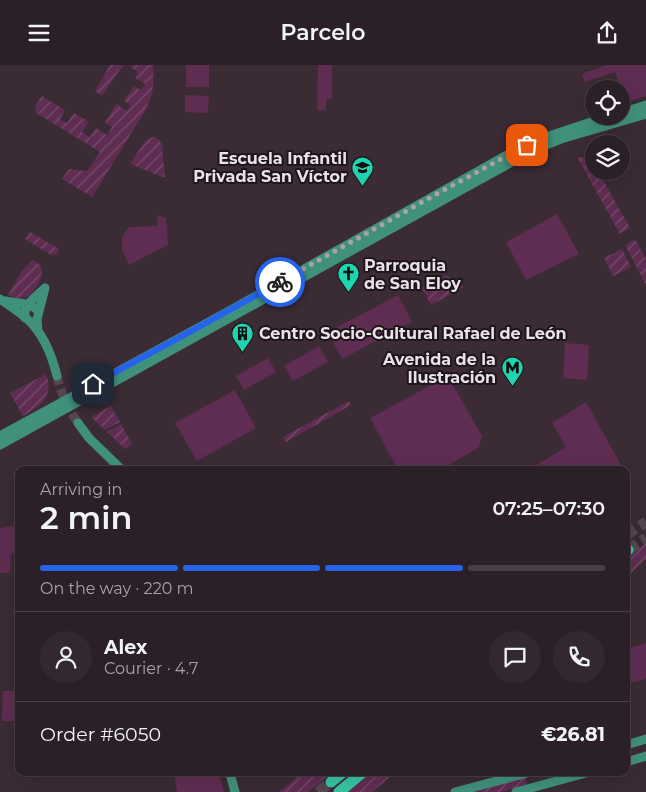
<!DOCTYPE html>
<html lang="en">
<head>
<meta charset="utf-8">
<style>
	:root { --surface:#2c2028; --page:#342830; --text:#f1f3f6; --muted:#a6a3a8; --line:#483e45; --accent:#2563eb }
	body { margin:0; font-family:Montserrat,sans-serif; background:var(--page); color:var(--text); height:100vh; display:flex; flex-direction:column; font-size:19px; white-space:nowrap }
	* { box-sizing:border-box; margin:0 }
	p { font-size:16px; color:var(--muted) }
	.icon { flex:none; width:28px; height:28px; fill:none; stroke:currentColor; stroke-width:2; stroke-linecap:round; stroke-linejoin:round }
	.map { position:relative; flex:1; overflow:hidden }
	.panel { position:absolute; left:15px; top:401px; width:615px; height:310px; display:flex; flex-direction:column; background:var(--surface); border-radius:10px; box-shadow:0 5px 20px #0002,0 0 0 1px var(--line) }
	.panel>* { flex:none }
	.controls { position:absolute; left:585px; top:15px; display:grid; gap:10px }
	.controls a { display:grid; place-items:center; width:45px; height:45px; border-radius:50%; background:var(--surface); box-shadow:0 5px 20px #0002,0 0 0 1px var(--line); font-size:25px }
	.pin { position:absolute; display:grid; place-items:center; width:42px; height:42px; color:#fff; margin:-21px; border-radius:10px; box-shadow:0 2px 8px #0006 }
	.courier { position:absolute; display:grid; place-items:center; width:50px; height:50px; margin:-25px; border:4px solid #2563eb; border-radius:50%; background:#fff; color:#222; box-shadow:0 1px 6px #0007 }
	.headline em { font-style:normal; font-weight:600 }
	.headline div { display:flex; flex-direction:column-reverse }
	.headline { display:flex; align-items:center; justify-content:space-between; height:85px; padding:0 25px }
	h1 { font-size:32px; font-weight:600; line-height:38px }
	.bar { display:grid; grid-template-columns:repeat(4,1fr); gap:8px 5px; align-content:center; height:60px; padding:0 25px }
	.bar i { height:6px; border-radius:4px; background:var(--line) }
	.bar .current { background:var(--accent) }
	.bar p { grid-column:span 4 }
	.line { display:flex; align-items:center; gap:12px; padding:0 25px; border-top:1px solid var(--line) }
	.line div { flex:1 }
	.round { display:grid; place-items:center; flex:none; width:52px; height:52px; border-radius:26px; background:var(--page) }
	header { display:flex; justify-content:space-between; align-items:center; height:65px; padding:0 25px; background:var(--surface); font-size:22px; font-weight:600 }
	.map>svg:first-child { display:block }
	.green { fill:#602d52 }
	.garden { fill:url(#garden-furrows) }
	.lines { fill:none; stroke-linecap:round; stroke-linejoin:round }
	.secondary-tunnel { stroke:#554650; stroke-width:9; stroke-dasharray:9 4.5; stroke-linecap:butt }
	.highway-tunnel { stroke:#554650; stroke-width:11; stroke-dasharray:11 5.5; stroke-linecap:butt }
	.secondary { stroke:#40917c; stroke-width:9 }
	.highway { stroke:#37c4a4; stroke-width:11 }
	.done { stroke:#ada1a9; stroke-width:5; stroke-dasharray:0 9 }
	.route { stroke:#2563eb; stroke-width:6 }
	.labels { text-anchor:middle; stroke-width:4; stroke-linejoin:round; paint-order:stroke }
	.poi-label { font-size:16px; font-weight:bold; fill:#ebe1e8; stroke:#1d161a; text-anchor:end }
</style>
</head>
<body>
<header><svg class="icon" aria-label="menu" viewBox="0 0 24 24"><path d="M4 6h16M4 12h16M4 18h16"/></svg>Parcelo<svg class="icon" aria-label="share" viewBox="0 0 24 24"><path d="M12 15V3M7 8l5-5 5 5M5 13v7h14v-7"/></svg></header>
<div class="map">
<svg width="646" height="727" viewBox="0 0 646 727">
	<defs>
		<pattern id="garden-furrows" width="10" height="10" patternUnits="userSpaceOnUse" patternTransform="scale(1.25)"><rect width="10" height="10" fill="#602d52"/><path d="M-1 1l2-2M0 10L10 0M9 11l2-2" fill="none" stroke="#774b6b"/></pattern>
	</defs>
	<rect width="100%" height="100%" fill="#3a2b35"/>
	<path class="green" d="M186 0H209V22H186Z
		M318 0H332V34H326V45H317Z
		M607 0H646V31L631 36 625 22 621 23 615 7 585 17 582 9Z
		M185 30 209 31 208 48 185 47Z
		M557 149 579 189 526 215 506 177Z
		M157 150 166 153 168 180 129 200 122 185V172L129 162 158 161Z
		M398 230 412 257 342 294 328 267Z
		M565 278 589 280 587 315 563 313Z
		M319 281 328 297 293 316 284 301Z
		M268 293 276 307 244 325 236 311Z
		M448 311 482 371 479 382 441 405H398L370 353Z
		M235 325 256 363 197 396 175 358Z
		M586 337 621 400 613 405H528L566 382 552 358Z
		M14 461 15 465 14 488H11L10 508H0V463Z
		M646 578V614L626 619V584Z
		M3 626H15L16 656H2Z
		M174 708H219L224 727H177Z"/>
	<path class="garden" d="M110 0H123L102 31 95 26Z
		M131 0H153C154 19 154 29 145 46L92 132 62 114 69 104 87 106 100 87 35 47 36 40 42 31 65 45 60 54 67 58 74 48 89 57 82 67 90 72 96 63 107 70 112 62 105 58 116 39 127 46 130 40 124 36 134 21 141 25 145 19 135 13 138 7 130 2Z
		M154 72 158 74 162 79 165 113 130 99 145 76 148 74Z
		M577 92 591 93 594 98V106H598L630 163 620 169Z
		M30 167 59 184 57 189 51 190 25 174Z
		M634 175 636 176 646 194V220L625 180Z
		M622 184 631 202 613 211 604 193Z
		M32 195C34 196 37 197 39 199 48 208 34 230 24 233 18 234 13 233 8 230L21 207Z
		M446 210 464 222 431 240 422 223Z
		M46 309C55 331 40 342 23 351L10 328Z
		M349 336 351 340 286 377 284 375 283 372Z
		M111 341 120 357 105 365 91 352Z
		M121 359 132 379 125 384 107 367Z
		M646 478V494L626 513V494Z
		M302 708H331L308 727H279Z
		M371 708H395L372 727H348Z
		M525 712 527 720 501 727H469Z"/>
	<g class="lines">
		<path class="secondary-tunnel" d="M57 311C61 329 68 343 78 358"/>
		<path class="highway-tunnel" d="M626 470 646 457
			M628 485 646 473
			M318 727 331 717"/>
		<path class="secondary" d="M621 48 646 40
			M0 234C9 240 28 253 34 261 45 274 53 295 57 311
			M5 236C18 239 29 236 38 246
			M25 253C23 239 36 232 45 223
			M38 266 37 254 45 223
			M78 358 89 373 122 405
			M0 371 231 245 507 90 543 73 609 51
			M0 380 510 98 541 82 561 74 646 49
			M626 680 646 674
			M626 697 646 691
			M230 708 235 727
			M455 727 527 708
			M516 727 586 708"/>
		<path class="highway" d="M626 486 628 485
			M331 717 342 708
			M339 727 362 708"/>
	</g>
	<g class="lines">
		<path class="done" d="M280 217 433 131 527 80"/>
		<path class="route" d="M93 319 184 270 280 217"/>
	</g>
	<defs>
		<symbol id="school-pin" viewBox="-11 -11 22 30"><path d="M0 17L-7.5 6A9.5 9.5 0 1 1 7.5 6Z" fill="#1fd5b0" stroke="#1d161a"/><path d="M0-5L7-2L0 1L-7-2ZM-4 1L0 2.5L4 1V4Q0 6-4 4Z" fill="#111"/></symbol>
		<symbol id="church-pin" viewBox="-11 -11 22 30"><path d="M0 17L-7.5 6A9.5 9.5 0 1 1 7.5 6Z" fill="#1fd5b0" stroke="#1d161a"/><path d="M-1.2-6h2.4v3.5h3.3v2.4h-3.3V6h-2.4V-.1h-3.3v-2.4h3.3Z" fill="#111"/></symbol>
		<symbol id="building-pin" viewBox="-11 -11 22 30"><path d="M0 17L-7.5 6A9.5 9.5 0 1 1 7.5 6Z" fill="#1fd5b0" stroke="#1d161a"/><path d="M-4-6H4V6H1V3H-1V6H-4ZM-2.5-4.3h1.7v1.8h-1.7ZM.8-4.3h1.7v1.8H.8ZM-2.5-1h1.7V.8h-1.7ZM.8-1h1.7V.8H.8Z" fill="#111"/></symbol>
		<symbol id="metro-pin" viewBox="-11 -11 22 30"><path d="M0 17L-7.5 6A9.5 9.5 0 1 1 7.5 6Z" fill="#1fd5b0" stroke="#1d161a"/><path d="M-5.5 5V-5H-3L0 0L3-5H5.5V5H3V-.5L0 4L-3-.5V5Z" fill="#111"/></symbol>
	</defs>
	<g fill-rule="evenodd">
		<use href="#school-pin" x="350" y="90" width="25" height="34"/>
		<use href="#church-pin" x="336" y="196" width="25" height="34"/>
		<use href="#building-pin" x="230" y="256" width="25" height="34"/>
		<use href="#metro-pin" x="500" y="290" width="25" height="34"/>
	</g>
	<g class="labels">
		<g class="poi-label">
			<text x="347" y="99">Escuela Infantil<tspan x="347" dy="18">Privada San Víctor</tspan></text>
			<text x="364" y="206" text-anchor="start">Parroquia<tspan x="364" dy="18">de San Eloy</tspan></text>
			<text x="259" y="274" text-anchor="start">Centro Socio-Cultural Rafael de León</text>
			<text x="496" y="300">Avenida de la<tspan x="496" dy="18">Ilustración</tspan></text>
		</g>
	</g>
</svg>
<div class="controls">
<a><svg class="icon" aria-label="locate" viewBox="0 0 24 24"><circle cx="12" cy="12" r="6"/><path d="M12 2v4M12 18v4M2 12h4M18 12h4"/></svg></a>
<a><svg class="icon" aria-label="layers" viewBox="0 0 24 24"><path d="M12 4l9 5-9 5-9-5zM3 14l9 5 9-5"/></svg></a>
</div>
<div class="pin" style="left:527px;top:80px;background:#ea580c"><svg class="icon" aria-label="bag" viewBox="0 0 24 24"><path d="M5 8h14l-1 12H6zM9 8a3 3 0 0 1 6 0"/></svg></div>
<div class="pin" style="left:93px;top:319px;background:#1f2937"><svg class="icon" aria-label="home" viewBox="0 0 24 24"><path d="M3 11l9-7 9 7M6 9v11h12V9"/></svg></div>
<div class="courier" style="left:280px;top:217px"><svg class="icon" aria-label="bike" viewBox="0 0 24 24"><circle cx="6" cy="16" r="4"/><circle cx="18" cy="16" r="4"/><path d="M6 16l4-8h5l3 8M10 8l3 8H6M13 5h3"/></svg></div>
<section class="panel">
<div class="headline"><div><h1>2 min</h1><p>Arriving in</p></div><em>07:25–07:30</em></div>
<div class="bar"><i class="current"></i><i class="current"></i><i class="current"></i><i></i><p>On the way · 220 m</p></div>
<div class="line" style="height:90px"><a class="round"><svg class="icon" aria-label="person" viewBox="0 0 24 24"><circle cx="12" cy="8" r="4"/><path d="M4 21q1-7 8-7t8 7"/></svg></a><div><b>Alex</b><p>Courier · 4.7</p></div><a class="round"><svg class="icon" aria-label="chat" viewBox="0 0 24 24"><path d="M4 5h16v11H9l-5 4z"/></svg></a><a class="round"><svg class="icon" aria-label="phone" viewBox="0 0 24 24"><path d="M5 4h4l2 5-3 2q2 4 5 5l2-3 5 2v4C11 20 4 13 5 4z"/></svg></a></div>
<div class="line" style="height:65px"><div>Order #6050</div><b>€26.81</b></div>
</section>
</div>
</body>
</html>
